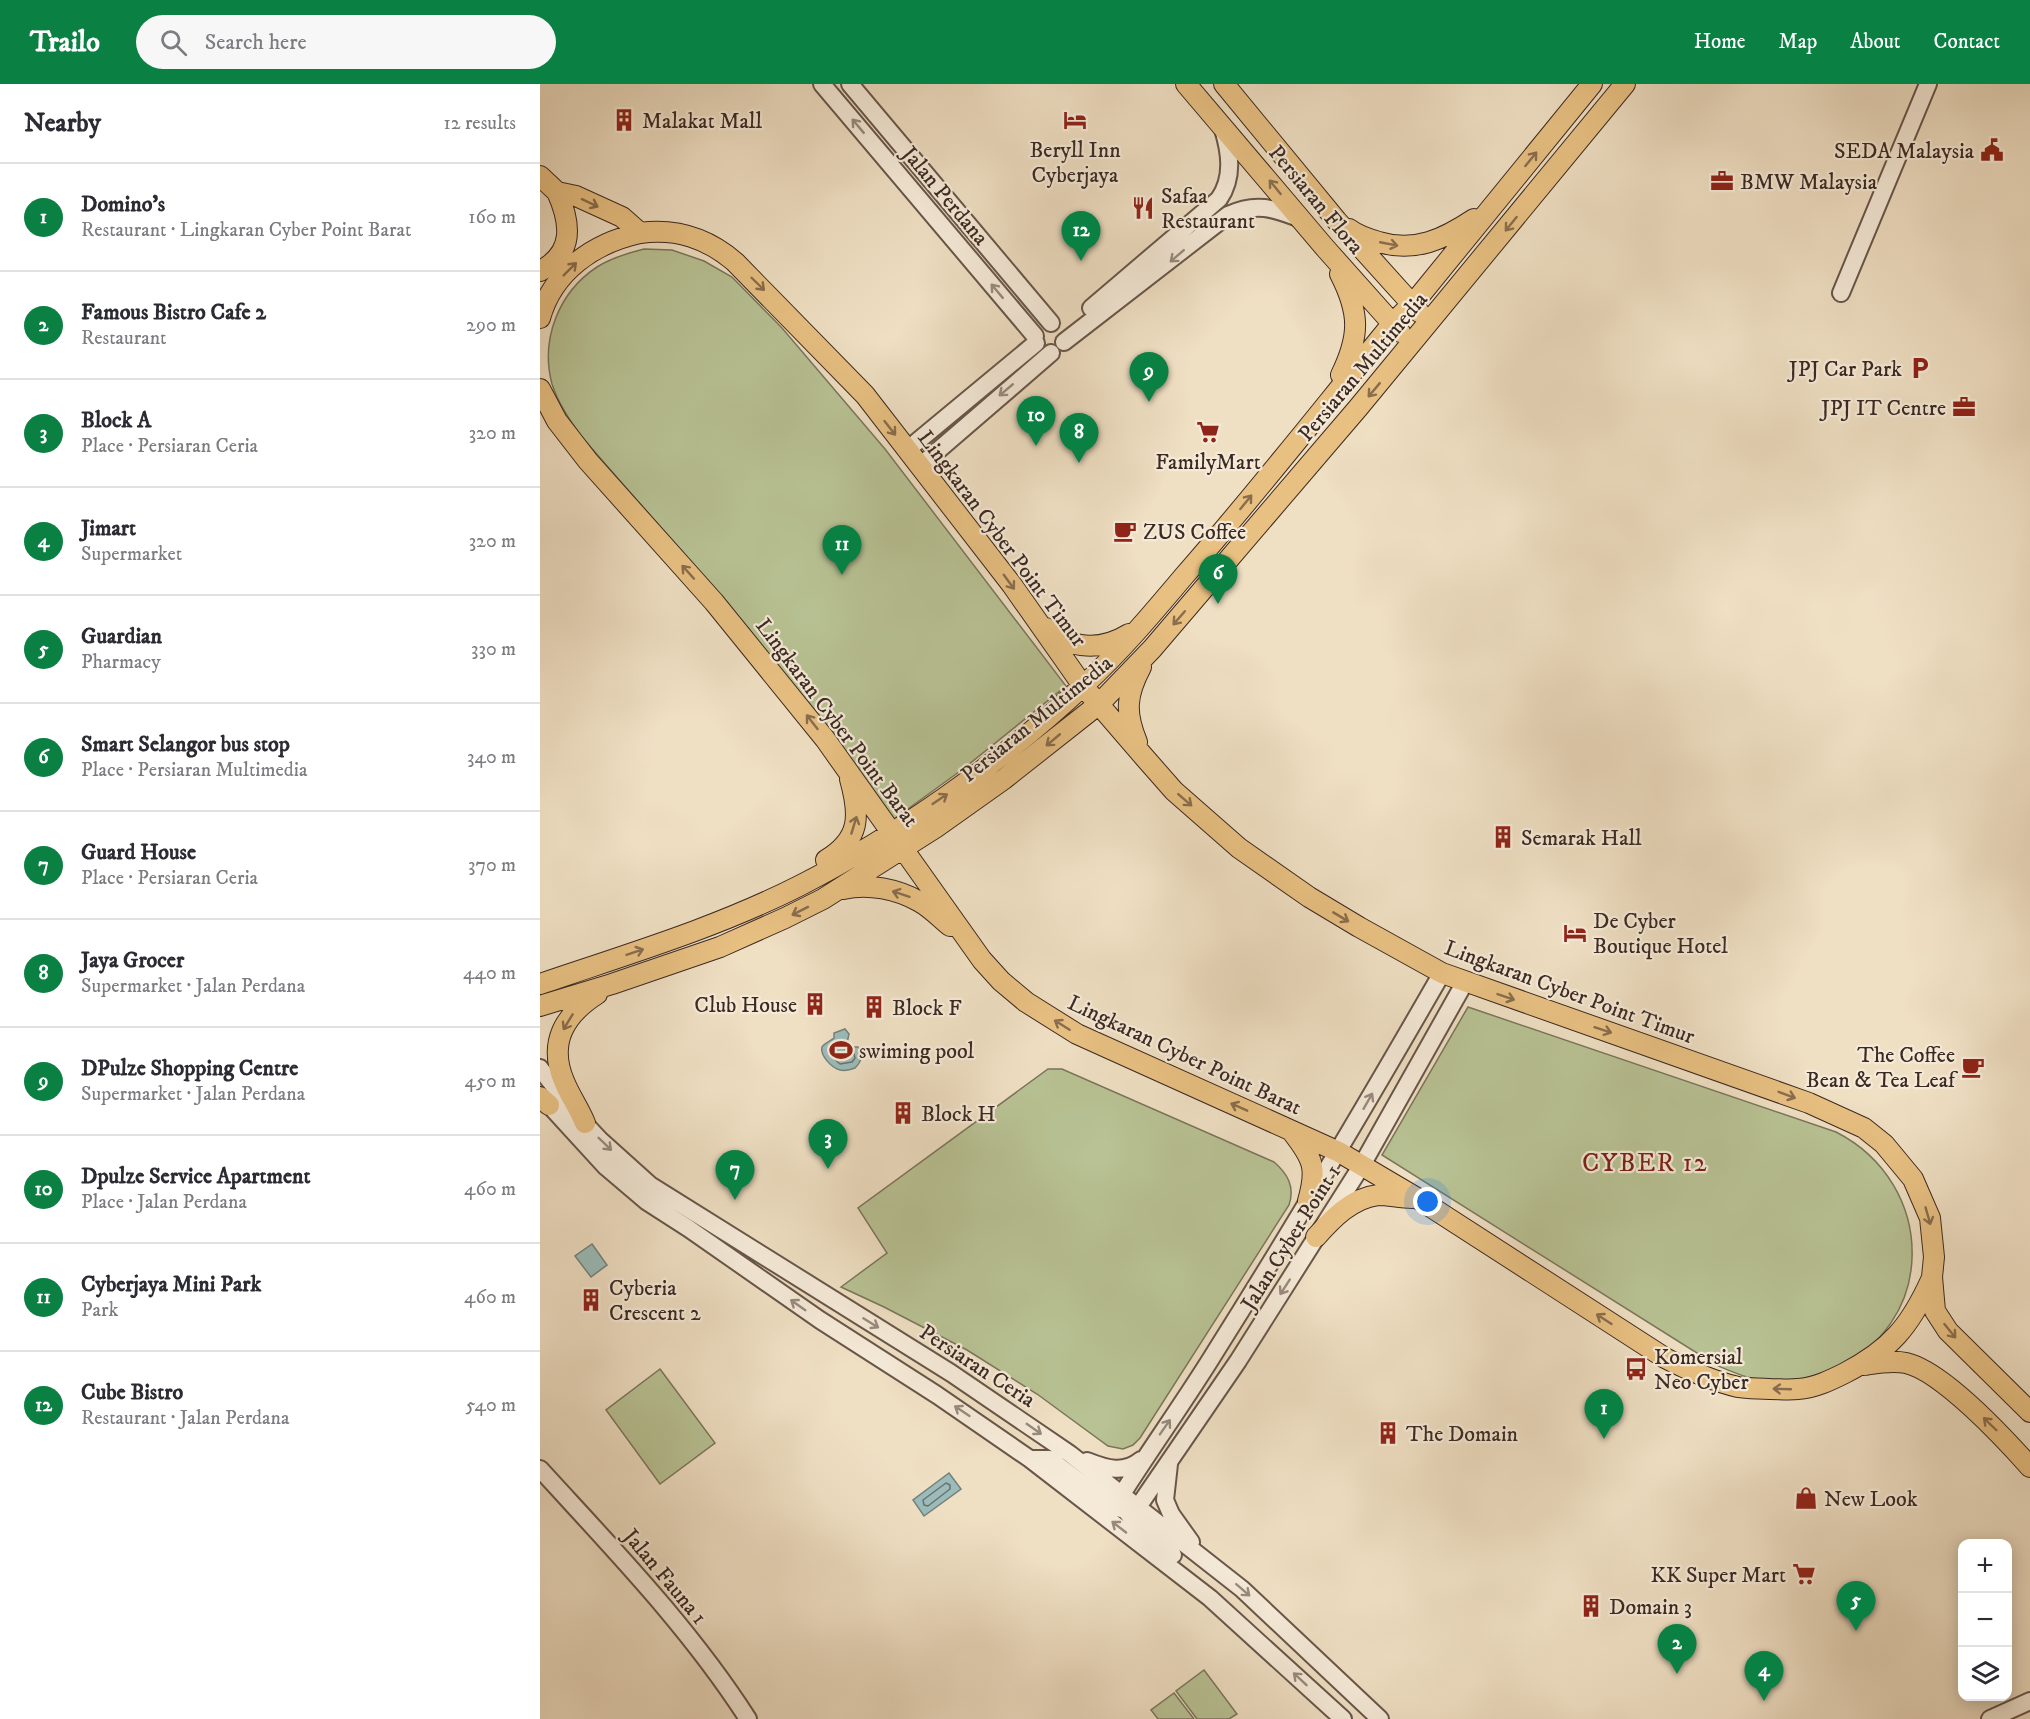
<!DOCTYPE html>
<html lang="en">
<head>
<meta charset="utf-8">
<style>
  body { margin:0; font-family:"IM FELL DW Pica",serif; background:#f7f7f7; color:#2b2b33 }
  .controls { position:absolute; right:18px; bottom:18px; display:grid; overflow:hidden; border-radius:12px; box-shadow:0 3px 15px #0003 }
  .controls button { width:54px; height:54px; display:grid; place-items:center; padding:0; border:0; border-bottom:2px solid #e1e1e2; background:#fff; color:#2b2b33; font:30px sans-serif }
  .you { position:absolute; left:888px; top:1118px; width:21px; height:21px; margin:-15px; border:4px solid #fff; border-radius:50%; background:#1a73e8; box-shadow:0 0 0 9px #1a73e833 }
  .badge { display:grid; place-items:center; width:39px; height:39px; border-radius:50%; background:#0b8043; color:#fff; font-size:20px; font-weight:700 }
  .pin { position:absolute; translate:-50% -50px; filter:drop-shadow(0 2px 3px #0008) }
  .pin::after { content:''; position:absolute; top:32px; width:21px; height:18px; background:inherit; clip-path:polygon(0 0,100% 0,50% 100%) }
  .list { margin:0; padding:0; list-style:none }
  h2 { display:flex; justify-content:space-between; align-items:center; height:78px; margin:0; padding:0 24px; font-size:26px }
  h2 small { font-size:20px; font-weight:400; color:#7c7c81 }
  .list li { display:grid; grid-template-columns:39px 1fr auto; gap:18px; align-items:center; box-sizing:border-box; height:108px; padding:0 24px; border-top:2px solid #e1e1e2 }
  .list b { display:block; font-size:22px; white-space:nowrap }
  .list p { margin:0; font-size:20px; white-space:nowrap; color:#7c7c81 }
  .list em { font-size:20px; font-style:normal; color:#7c7c81 }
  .icon { flex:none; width:33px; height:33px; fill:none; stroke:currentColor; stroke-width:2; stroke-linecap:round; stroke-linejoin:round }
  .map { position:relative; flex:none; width:1490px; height:1635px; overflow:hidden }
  header { display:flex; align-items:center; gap:36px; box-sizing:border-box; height:84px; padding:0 30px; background:#0b8043; color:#fff }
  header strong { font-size:28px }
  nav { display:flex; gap:33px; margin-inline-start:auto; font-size:21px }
  .search { width:420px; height:54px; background:#f7f7f7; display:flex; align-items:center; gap:15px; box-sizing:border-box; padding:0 21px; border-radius:33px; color:#7c7c81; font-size:22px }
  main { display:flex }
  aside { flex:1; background:#fff }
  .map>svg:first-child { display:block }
  .green { fill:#b8c294; stroke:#7a765b; stroke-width:1.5 }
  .water { fill:#9bbcba; stroke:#75817d; stroke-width:1.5 }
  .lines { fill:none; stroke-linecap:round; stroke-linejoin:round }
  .shore { stroke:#6b726e; stroke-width:1.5 }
  .minor-casing { stroke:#68564a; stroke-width:20 }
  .major-casing { stroke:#3b2922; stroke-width:22 }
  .minor { stroke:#f5ead8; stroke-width:16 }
  .major { stroke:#e8c082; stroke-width:20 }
  .oneway { stroke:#988a7d }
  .oneway2 { stroke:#896d4d }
  .labels { text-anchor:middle; stroke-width:4.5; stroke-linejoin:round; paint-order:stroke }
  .poi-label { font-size:22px; fill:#3b2922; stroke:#f5ead8; text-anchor:start }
  .street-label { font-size:22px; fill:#3b2922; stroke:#f5ead8 }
  .quarter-label { font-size:26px; letter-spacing:1.5px; fill:#7a1f14; stroke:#f5ead8 }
</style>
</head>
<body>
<header>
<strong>Trailo</strong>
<div class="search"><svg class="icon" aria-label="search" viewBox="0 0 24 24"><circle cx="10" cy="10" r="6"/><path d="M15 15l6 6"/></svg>Search here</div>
<nav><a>Home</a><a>Map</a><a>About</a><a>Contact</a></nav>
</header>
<main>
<aside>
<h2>Nearby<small>12 results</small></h2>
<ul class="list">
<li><span class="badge">1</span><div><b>Domino's</b><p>Restaurant · Lingkaran Cyber Point Barat</p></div><em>160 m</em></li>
<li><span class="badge">2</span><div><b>Famous Bistro Cafe 2</b><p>Restaurant</p></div><em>290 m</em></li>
<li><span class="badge">3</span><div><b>Block A</b><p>Place · Persiaran Ceria</p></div><em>320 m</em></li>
<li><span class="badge">4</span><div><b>Jimart</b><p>Supermarket</p></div><em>320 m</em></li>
<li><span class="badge">5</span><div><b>Guardian</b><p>Pharmacy</p></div><em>330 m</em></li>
<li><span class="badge">6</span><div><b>Smart Selangor bus stop</b><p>Place · Persiaran Multimedia</p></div><em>340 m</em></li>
<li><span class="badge">7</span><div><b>Guard House</b><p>Place · Persiaran Ceria</p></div><em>370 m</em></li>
<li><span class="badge">8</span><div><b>Jaya Grocer</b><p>Supermarket · Jalan Perdana</p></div><em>440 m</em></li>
<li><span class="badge">9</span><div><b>DPulze Shopping Centre</b><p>Supermarket · Jalan Perdana</p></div><em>450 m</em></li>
<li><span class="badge">10</span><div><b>Dpulze Service Apartment</b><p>Place · Jalan Perdana</p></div><em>460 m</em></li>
<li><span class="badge">11</span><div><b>Cyberjaya Mini Park</b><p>Park</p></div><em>460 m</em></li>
<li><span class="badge">12</span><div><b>Cube Bistro</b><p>Restaurant · Jalan Perdana</p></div><em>540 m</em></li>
</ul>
</aside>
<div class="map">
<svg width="1490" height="1635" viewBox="0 0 1490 1635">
  <rect width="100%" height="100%" fill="#efdfc3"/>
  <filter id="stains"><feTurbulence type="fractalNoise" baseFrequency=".00333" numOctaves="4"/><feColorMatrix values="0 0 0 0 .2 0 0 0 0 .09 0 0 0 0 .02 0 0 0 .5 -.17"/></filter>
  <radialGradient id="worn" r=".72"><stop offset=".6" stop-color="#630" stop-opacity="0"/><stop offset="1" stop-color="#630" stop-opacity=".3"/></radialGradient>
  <path class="green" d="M104,165L132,166L164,177L192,193L242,244L345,365L526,602L423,685L354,735L299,659L209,545L41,352C29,335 18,319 12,300C0,255 19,208 57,183C71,174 88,169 104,165Z
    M928,923L1296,1048C1398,1100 1399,1244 1290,1286C1272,1293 1256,1298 1237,1298C1215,1298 1195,1289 1176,1281L842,1071Z
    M508,985H522L734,1078C748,1090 755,1103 749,1121L600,1354L593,1361L583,1365L568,1362L497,1310L427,1266L344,1223L301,1203L347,1169L318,1124Z
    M120,1285L175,1359L120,1400L66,1326Z
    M664,1586L697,1630L689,1635H657L636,1607Z
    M634,1609L654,1635H618L611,1626Z"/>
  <path class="water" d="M305,945L309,950L307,959L311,963H318C323,972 322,977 315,984C310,986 305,987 300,986C292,984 280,972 282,963C284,959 291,957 294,954V949Z
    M52,1160L67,1181L51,1193L35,1172Z
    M409,1389L421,1405L384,1432L373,1416Z"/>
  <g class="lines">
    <path class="shore" d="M297,960H300L307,967L314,970L315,974L312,978L300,980L292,973L289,966Z
      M406,1399L410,1401V1405L388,1422L384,1421L383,1416Z"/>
    <g class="minor-casing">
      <path id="minor" d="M282,0L495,252
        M310,0L511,239
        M1301,209L1388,0
        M551,224L679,115C694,93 690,68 683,45
        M524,258L688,131C716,118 733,124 761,135
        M367,366L496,259
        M380,382L511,269
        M0,984L33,1027L60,1056L110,1101L411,1289L530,1370L702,1505L840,1635
        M1,1012L66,1083L106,1117L148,1144L280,1236L397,1311L490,1375L670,1514L803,1635
        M490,1375H510L562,1415L575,1423L590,1428L598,1423L698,1277L822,1081L925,898
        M547,1377C567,1385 584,1390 601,1376
        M629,1380L625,1416L631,1430L651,1458
        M0,1385C73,1465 149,1543 208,1635
        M633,1471C616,1457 580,1434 582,1410C613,1361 647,1314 677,1265C755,1141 829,1016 902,889
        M1450,1635L1490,1617"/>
    </g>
    <g class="major-casing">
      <path id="major" d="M646,0L786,165L860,248
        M684,0L797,137L879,228
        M0,92L17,108L36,112L82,133L100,149C137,144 167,154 195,178L325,311L472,501L543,602L605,674L634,707L699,764L769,813L819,843L902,889L1269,1019L1324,1044L1344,1060L1373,1095L1390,1134L1394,1173L1392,1193L1395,1227L1408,1247L1490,1328
        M809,145C818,152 828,155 839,158C875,169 904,155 934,135
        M0,187C35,169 31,139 17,108
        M800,190C820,229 820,252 801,291
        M0,234C13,187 54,159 100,149
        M0,305L17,337L48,377L174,518L285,655L442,876L461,897L486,918L537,950L799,1068L877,1114L1125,1274C1148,1286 1172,1297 1198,1303C1208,1305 1220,1304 1230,1305C1239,1305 1249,1306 1258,1305C1275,1304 1291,1296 1305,1289C1351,1265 1370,1242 1391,1196
        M506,544C532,566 561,567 589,550
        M597,658C585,629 586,611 601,583
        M286,776C321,755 320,731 310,695
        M303,805C328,799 358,805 380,818C391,824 400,834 410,842
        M0,900C88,870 176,844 259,802C357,752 463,677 543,602C580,568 612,530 644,492C716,410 783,324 852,240L877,215L1052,0
        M0,922L72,900L180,863L245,834L283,815L395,744L464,695L559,620L612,565L818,324L1085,0
        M0,1013L9,1021
        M45,1039C39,1024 30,1012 24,997C8,959 24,931 57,910
        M753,1049C774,1076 777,1085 768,1117
        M776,1153C792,1135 812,1114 838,1111C849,1111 860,1114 872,1114
        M1324,1281C1337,1279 1352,1276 1366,1279C1402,1287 1465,1355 1490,1383"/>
    </g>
    <use href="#minor" class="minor"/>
    <use href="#major" class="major"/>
  </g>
  <defs><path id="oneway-shaft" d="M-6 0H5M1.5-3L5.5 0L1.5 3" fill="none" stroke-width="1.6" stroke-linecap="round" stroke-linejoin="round" transform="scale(1.5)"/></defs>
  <g class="oneway">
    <use href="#oneway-shaft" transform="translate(318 42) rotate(-130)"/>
    <use href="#oneway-shaft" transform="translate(637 172) rotate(139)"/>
    <use href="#oneway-shaft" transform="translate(457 207) rotate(-130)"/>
    <use href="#oneway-shaft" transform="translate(466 306) rotate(140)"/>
    <use href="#oneway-shaft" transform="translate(828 1017) rotate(-60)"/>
    <use href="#oneway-shaft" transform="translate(65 1060) rotate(44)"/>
    <use href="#oneway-shaft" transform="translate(745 1203) rotate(123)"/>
    <use href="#oneway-shaft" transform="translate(258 1221) rotate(-145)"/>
    <use href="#oneway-shaft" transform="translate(331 1239) rotate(32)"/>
    <use href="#oneway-shaft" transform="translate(422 1327) rotate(-146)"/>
    <use href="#oneway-shaft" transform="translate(625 1343) rotate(-55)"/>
    <use href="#oneway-shaft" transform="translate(494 1345) rotate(35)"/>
    <use href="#oneway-shaft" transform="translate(579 1443) rotate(-142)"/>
    <use href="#oneway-shaft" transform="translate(703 1506) rotate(41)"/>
    <use href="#oneway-shaft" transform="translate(760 1595) rotate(-137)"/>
  </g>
  <g class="oneway2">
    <use href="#oneway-shaft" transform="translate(991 75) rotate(-51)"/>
    <use href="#oneway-shaft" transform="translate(735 103) rotate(-129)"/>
    <use href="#oneway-shaft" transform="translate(50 119) rotate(25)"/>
    <use href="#oneway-shaft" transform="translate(971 140) rotate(129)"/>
    <use href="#oneway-shaft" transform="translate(849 160) rotate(11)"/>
    <use href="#oneway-shaft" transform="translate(30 185) rotate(-45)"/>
    <use href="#oneway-shaft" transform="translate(218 200) rotate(44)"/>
    <use href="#oneway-shaft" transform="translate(834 306) rotate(130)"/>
    <use href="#oneway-shaft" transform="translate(350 344) rotate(52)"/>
    <use href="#oneway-shaft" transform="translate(706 418) rotate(-51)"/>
    <use href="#oneway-shaft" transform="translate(148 488) rotate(-132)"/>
    <use href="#oneway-shaft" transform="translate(469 498) rotate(54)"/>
    <use href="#oneway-shaft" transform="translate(639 534) rotate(131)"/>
    <use href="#oneway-shaft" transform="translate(272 638) rotate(-128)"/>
    <use href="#oneway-shaft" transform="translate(513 656) rotate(140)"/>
    <use href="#oneway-shaft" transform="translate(400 715) rotate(-34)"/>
    <use href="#oneway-shaft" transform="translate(645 716) rotate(41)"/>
    <use href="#oneway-shaft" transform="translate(314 741) rotate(-73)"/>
    <use href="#oneway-shaft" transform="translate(361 810) rotate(-162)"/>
    <use href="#oneway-shaft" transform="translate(260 827) rotate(153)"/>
    <use href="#oneway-shaft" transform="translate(801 833) rotate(31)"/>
    <use href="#oneway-shaft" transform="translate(95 868) rotate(-19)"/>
    <use href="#oneway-shaft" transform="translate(966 913) rotate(19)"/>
    <use href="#oneway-shaft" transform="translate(28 938) rotate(121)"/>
    <use href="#oneway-shaft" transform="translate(522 941) rotate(-148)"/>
    <use href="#oneway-shaft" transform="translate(1063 946) rotate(18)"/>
    <use href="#oneway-shaft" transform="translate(1247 1011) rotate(21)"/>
    <use href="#oneway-shaft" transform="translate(699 1023) rotate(-156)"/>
    <use href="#oneway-shaft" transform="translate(1388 1132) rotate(74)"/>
    <use href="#oneway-shaft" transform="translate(1064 1235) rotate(-147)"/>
    <use href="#oneway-shaft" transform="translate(1410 1247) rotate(51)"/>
    <use href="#oneway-shaft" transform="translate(1242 1305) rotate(-178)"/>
    <use href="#oneway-shaft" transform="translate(1450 1340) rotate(-136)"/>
  </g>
  <defs>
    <g id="building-bare" transform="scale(1.8)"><path d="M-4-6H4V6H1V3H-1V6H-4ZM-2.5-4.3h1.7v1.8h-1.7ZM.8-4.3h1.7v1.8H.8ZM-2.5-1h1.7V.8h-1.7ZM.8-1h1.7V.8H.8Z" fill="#8f2418" stroke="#f5ead8" stroke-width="2.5" paint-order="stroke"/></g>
    <g id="hotel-bare" transform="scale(1.8)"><path d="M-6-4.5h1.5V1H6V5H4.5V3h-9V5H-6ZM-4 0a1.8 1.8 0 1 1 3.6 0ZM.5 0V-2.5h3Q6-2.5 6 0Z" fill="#8f2418" stroke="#f5ead8" stroke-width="2.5" paint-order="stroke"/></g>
    <g id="civic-bare" transform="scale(1.8)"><path d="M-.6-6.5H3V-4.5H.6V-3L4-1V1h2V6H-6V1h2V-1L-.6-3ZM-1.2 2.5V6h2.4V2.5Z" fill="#8f2418" stroke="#f5ead8" stroke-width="2.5" paint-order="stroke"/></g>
    <g id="office-bare" transform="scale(1.8)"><path d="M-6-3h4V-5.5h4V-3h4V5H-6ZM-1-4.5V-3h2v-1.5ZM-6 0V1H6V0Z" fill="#8f2418" stroke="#f5ead8" stroke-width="2.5" paint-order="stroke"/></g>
    <g id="restaurant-bare" transform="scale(1.8)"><path d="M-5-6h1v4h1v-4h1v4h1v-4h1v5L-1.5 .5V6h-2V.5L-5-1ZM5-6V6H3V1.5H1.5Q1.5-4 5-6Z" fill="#8f2418" stroke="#f5ead8" stroke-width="2.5" paint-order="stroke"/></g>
    <g id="parking-bare" transform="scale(1.8)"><path d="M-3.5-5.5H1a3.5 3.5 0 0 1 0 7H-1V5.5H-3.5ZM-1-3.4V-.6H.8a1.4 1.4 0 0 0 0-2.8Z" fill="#8f2418" stroke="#f5ead8" stroke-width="2.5" paint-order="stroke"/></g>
    <g id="supermarket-bare" transform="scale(1.8)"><path d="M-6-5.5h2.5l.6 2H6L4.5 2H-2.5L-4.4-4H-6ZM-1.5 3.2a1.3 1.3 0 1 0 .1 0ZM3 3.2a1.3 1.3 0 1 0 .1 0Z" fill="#8f2418" stroke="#f5ead8" stroke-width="2.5" paint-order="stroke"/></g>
    <g id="cafe-bare" transform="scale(1.8)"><path d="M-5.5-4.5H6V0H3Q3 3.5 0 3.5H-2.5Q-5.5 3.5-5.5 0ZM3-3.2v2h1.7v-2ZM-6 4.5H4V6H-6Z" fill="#8f2418" stroke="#f5ead8" stroke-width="2.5" paint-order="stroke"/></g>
    <g id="stadium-bare" transform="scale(1.8)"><path d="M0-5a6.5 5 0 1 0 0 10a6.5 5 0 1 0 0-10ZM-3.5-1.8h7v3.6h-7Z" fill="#8f2418" stroke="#f5ead8" stroke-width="2.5" paint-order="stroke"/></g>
    <g id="bus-bare" transform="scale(1.8)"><path d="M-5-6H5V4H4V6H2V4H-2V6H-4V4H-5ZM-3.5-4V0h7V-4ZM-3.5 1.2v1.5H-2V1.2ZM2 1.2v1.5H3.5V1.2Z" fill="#8f2418" stroke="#f5ead8" stroke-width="2.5" paint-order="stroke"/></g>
    <g id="shop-bare" transform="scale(1.8)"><path d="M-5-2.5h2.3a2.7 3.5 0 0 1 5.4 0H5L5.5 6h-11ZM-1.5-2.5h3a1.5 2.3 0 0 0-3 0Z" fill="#8f2418" stroke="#f5ead8" stroke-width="2.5" paint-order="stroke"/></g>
  </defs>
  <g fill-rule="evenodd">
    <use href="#building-bare" x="84" y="36"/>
    <use href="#hotel-bare" x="535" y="36"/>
    <use href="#civic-bare" x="1452" y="66"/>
    <use href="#office-bare" x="1182" y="97"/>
    <use href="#restaurant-bare" x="603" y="124"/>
    <use href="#parking-bare" x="1380" y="284"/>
    <use href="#office-bare" x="1424" y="323"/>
    <use href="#supermarket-bare" x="668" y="348"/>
    <use href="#cafe-bare" x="585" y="447"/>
    <use href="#building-bare" x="963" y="753"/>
    <use href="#hotel-bare" x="1035" y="849"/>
    <use href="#building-bare" x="275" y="920"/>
    <use href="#building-bare" x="334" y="923"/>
    <use href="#stadium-bare" x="301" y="966"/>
    <use href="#cafe-bare" x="1433" y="983"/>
    <use href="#building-bare" x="363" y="1029"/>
    <use href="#building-bare" x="51" y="1216"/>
    <use href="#bus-bare" x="1096" y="1285"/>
    <use href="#building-bare" x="848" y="1349"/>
    <use href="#shop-bare" x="1266" y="1414"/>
    <use href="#supermarket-bare" x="1264" y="1490"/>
    <use href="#building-bare" x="1051" y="1522"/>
  </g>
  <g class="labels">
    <g class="poi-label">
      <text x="102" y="44">Malakat Mall</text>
      <text x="535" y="73" text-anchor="middle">Beryll Inn<tspan x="535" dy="25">Cyberjaya</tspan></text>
      <text x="1434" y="74" text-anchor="end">SEDA Malaysia</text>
      <text x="1200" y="105">BMW Malaysia</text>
      <text x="621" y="119">Safaa<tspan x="621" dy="25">Restaurant</tspan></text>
      <text x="1362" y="292" text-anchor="end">JPJ Car Park</text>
      <text x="1406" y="331" text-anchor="end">JPJ IT Centre</text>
      <text x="668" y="385" text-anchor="middle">FamilyMart</text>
      <text x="603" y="455">ZUS Coffee</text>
      <text x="981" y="761">Semarak Hall</text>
      <text x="1053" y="844">De Cyber<tspan x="1053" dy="25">Boutique Hotel</tspan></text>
      <text x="257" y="928" text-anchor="end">Club House</text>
      <text x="352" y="931">Block F</text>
      <text x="319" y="974">swiming pool</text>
      <text x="1415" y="978" text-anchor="end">The Coffee<tspan x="1415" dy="25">Bean &amp; Tea Leaf</tspan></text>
      <text x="381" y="1037">Block H</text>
      <text x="69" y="1211">Cyberia<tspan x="69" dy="25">Crescent 2</tspan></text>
      <text x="1114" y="1280">Komersial<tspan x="1114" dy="25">Neo Cyber</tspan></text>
      <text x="866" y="1357">The Domain</text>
      <text x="1284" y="1422">New Look</text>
      <text x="1246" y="1498" text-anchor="end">KK Super Mart</text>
      <text x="1069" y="1530">Domain 3</text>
    </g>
    <g class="street-label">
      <text transform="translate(406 111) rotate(50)" y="8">Jalan Perdana</text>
      <text transform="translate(777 115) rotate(50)" y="8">Persiaran Flora</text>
      <text transform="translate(822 282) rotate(-50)" y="8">Persiaran Multimedia</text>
      <text transform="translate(463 454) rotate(53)" y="8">Lingkaran Cyber Point Timur</text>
      <text transform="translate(496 634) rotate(-39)" y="8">Persiaran Multimedia</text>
      <text transform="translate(298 638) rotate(53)" y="8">Lingkaran Cyber Point Barat</text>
      <text transform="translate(1030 907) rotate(20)" y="8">Lingkaran Cyber Point Timur</text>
      <text transform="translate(645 970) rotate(25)" y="8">Lingkaran Cyber Point Barat</text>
      <text transform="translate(750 1153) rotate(-58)" y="8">Jalan Cyber Point 1</text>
      <text transform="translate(438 1281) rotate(33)" y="8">Persiaran Ceria</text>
      <text transform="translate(126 1492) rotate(50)" y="8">Jalan Fauna 1</text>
    </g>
    <g class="quarter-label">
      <text x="1105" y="1087">CYBER 12</text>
    </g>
  </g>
  <rect width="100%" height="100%" filter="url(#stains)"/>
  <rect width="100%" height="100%" fill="url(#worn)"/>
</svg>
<div class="controls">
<button>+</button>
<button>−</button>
<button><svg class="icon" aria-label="layers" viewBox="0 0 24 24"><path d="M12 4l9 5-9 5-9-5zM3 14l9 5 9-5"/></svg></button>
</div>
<div class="you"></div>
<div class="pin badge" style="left:1064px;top:1355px">1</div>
<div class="pin badge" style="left:1137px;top:1590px">2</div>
<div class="pin badge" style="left:288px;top:1085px">3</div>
<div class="pin badge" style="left:1224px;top:1617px">4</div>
<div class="pin badge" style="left:1316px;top:1547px">5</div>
<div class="pin badge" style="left:678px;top:520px">6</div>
<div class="pin badge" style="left:195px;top:1116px">7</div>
<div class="pin badge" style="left:539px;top:379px">8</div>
<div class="pin badge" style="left:609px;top:318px">9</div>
<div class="pin badge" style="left:496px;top:362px">10</div>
<div class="pin badge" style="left:302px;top:491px">11</div>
<div class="pin badge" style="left:541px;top:177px">12</div>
</div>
</main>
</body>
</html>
